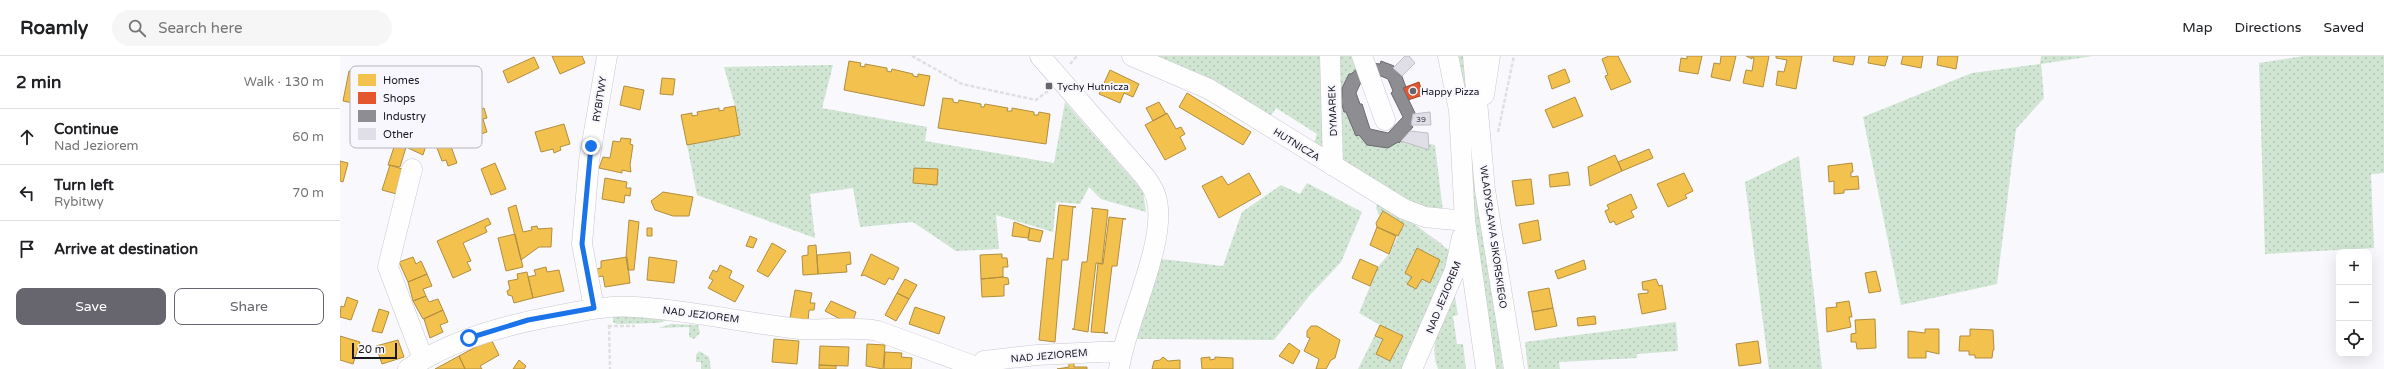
<!DOCTYPE html>
<html lang="en">
<head>
<meta charset="utf-8">
<style>
  body { margin:0; font-family:"Varela Round",sans-serif; background:#f6f6f6; color:#202124 }
  .controls { position:absolute; right:12px; bottom:12px; display:grid; overflow:hidden; border-radius:8px; box-shadow:0 4px 16px #0002 }
  .controls button { width:36px; height:36px; display:grid; place-items:center; padding:0; border:0; border-bottom:1px solid #e0e0e0; background:#fff; color:#202124; font:20px sans-serif }
  .scale { position:absolute; left:12px; bottom:10px; width:45px; box-sizing:border-box; padding-left:4px; border:2px solid #181621; border-top:0; font-size:11px; line-height:14px; white-space:nowrap; color:#181621; -webkit-text-stroke:3px #f8f7fe; paint-order:stroke }
  .stop { position:absolute; width:12px; height:12px; margin:-9px; border:3px solid #1a73e8; border-radius:50%; background:#fff }
  .stop.end { background:#1a73e8; border-color:#fff; box-shadow:0 1px 4px #0008 }
  .list { margin:0; padding:0; list-style:none }
  h2 { display:flex; justify-content:space-between; align-items:center; height:52px; margin:0; padding:0 16px; font-size:17px }
  h2 small { font-size:13px; font-weight:400; color:#757577 }
  .list li { display:grid; grid-template-columns:26px 1fr auto; gap:12px; align-items:center; box-sizing:border-box; height:56px; padding:0 16px; border-top:1px solid #e0e0e0 }
  .list b { display:block; font-size:15px; white-space:nowrap }
  .list p { margin:0; font-size:13px; white-space:nowrap; color:#757577 }
  .list em { font-size:13px; font-style:normal; color:#757577 }
  .actions { display:flex; gap:8px; padding:12px 16px }
  .actions a { flex:1; padding:9px 0; border:1px solid #67656e; border-radius:8px; text-align:center; font-size:14px; color:#67656e }
  .actions .main { background:#67656e; color:#fff }
  .icon { flex:none; width:22px; height:22px; fill:none; stroke:currentColor; stroke-width:2; stroke-linecap:round; stroke-linejoin:round }
  .map { position:relative; flex:none; width:2044px; height:313px; overflow:hidden }
  header { display:flex; align-items:center; gap:24px; box-sizing:border-box; height:56px; padding:0 20px; background:#fff; border-bottom:1px solid #e0e0e0 }
  header strong { font-size:19px }
  nav { display:flex; gap:22px; margin-inline-start:auto; font-size:14px }
  .search { width:280px; height:36px; background:#f6f6f6; display:flex; align-items:center; gap:10px; box-sizing:border-box; padding:0 14px; border-radius:22px; color:#757577; font-size:15px }
  main { display:flex }
  aside { flex:1; background:#fff }
  .map>svg:first-child { display:block }
  .grass { fill:url(#grass-dots) }
  .homes { fill:#f2c14e; stroke:#b18e40 }
  .shops { fill:#e4572e; stroke:#a7442a }
  .industry { fill:#8d8d92; stroke:#6a6970 }
  .building { fill:#e0dfe7; stroke:#c0bfc7 }
  .lines { fill:none; stroke-linecap:round; stroke-linejoin:round }
  .minor-casing { stroke:#c9c7cf; stroke-width:21 }
  .path { stroke:#e0e0e2; stroke-width:2.5; stroke-dasharray:4 2; stroke-linecap:butt }
  .minor { stroke:#fefeff; stroke-width:20 }
  .route { stroke:#1a73e8; stroke-width:5 }
  .poi-dot { fill:#67656e; stroke:#f8f7fe; stroke-width:1.5 }
  .labels { text-anchor:middle; stroke-width:4; stroke-linejoin:round; paint-order:stroke }
  .number-label { font-size:8px; fill:#4a4852 }
  .poi-label { font-size:10px; fill:#181621; stroke:#f8f7fe; text-anchor:start }
  .street-label { font-size:10px; fill:#181621; stroke:#f8f7fe }
  .key { fill:#f8f7fe; stroke:#b5b4bc; stroke-width:1 }
  .key-label { font-size:11px; fill:#181621 }
</style>
</head>
<body>
<header>
<strong>Roamly</strong>
<div class="search"><svg class="icon" aria-label="search" viewBox="0 0 24 24"><circle cx="10" cy="10" r="6"/><path d="M15 15l6 6"/></svg>Search here</div>
<nav><a>Map</a><a>Directions</a><a>Saved</a></nav>
</header>
<main>
<aside>
<h2>2 min<small>Walk · 130 m</small></h2>
<ul class="list">
<li><svg class="icon" aria-label="ahead" viewBox="0 0 24 24"><path d="M12 20V5M6 11l6-6 6 6"/></svg><div><b>Continue</b><p>Nad Jeziorem</p></div><em>60 m</em></li>
<li><svg class="icon" aria-label="left" viewBox="0 0 24 24"><path d="M17 20v-9H6M10 6l-5 5 5 5"/></svg><div><b>Turn left</b><p>Rybitwy</p></div><em>70 m</em></li>
<li><svg class="icon" aria-label="arrive" viewBox="0 0 24 24"><path d="M6 21V4h12l-3 4 3 4H6"/></svg><div><b>Arrive at destination</b></div></li>
</ul>
<div class="actions"><a class="main">Save</a><a>Share</a></div>
</aside>
<div class="map">
<svg width="2044" height="313" viewBox="0 0 2044 313">
  <defs>
    <pattern id="grass-dots" width="8" height="8" patternUnits="userSpaceOnUse"><rect width="8" height="8" fill="#d0e5d2"/><path d="M2 2h.1M6 6h.1" fill="none" stroke="#b2c4b4" stroke-width="1.8" stroke-linecap="round"/></pattern>
  </defs>
  <rect width="100%" height="100%" fill="#f9f8fd"/>
  <path class="grass" d="M810,0H985L987,93L973,89L977,78L936,52L930,61Z
    M999,0H1011L1017,13L1012,31L1025,77L1095,89L1103,156L1074,150L1003,110Z
    M1118,0H1126L1163,313H1155L1135,171L1124,31Z
    M1701,0H1753L1701,8L1704,42L1676,73L1657,228L1561,249L1523,61L1632,17L1700,8Z
    M1964,0H2044V117L2031,118L2034,192L1925,198L1919,7Z
    M493,9L482,52L587,71L585,85L714,107L725,46L803,135L806,156L761,143L749,131L740,148L716,146L713,176L656,159L659,193L616,195L573,166L520,171L513,132L470,138L475,182L357,139L347,89L400,79L395,50L384,11Z
    M1459,100L1482,313H1429L1405,126Z
    M967,127L1022,156L1001,206L970,239L934,284L795,283L821,203L883,210L902,156L941,129L960,138Z
    M1038,145L1069,164L1110,195V207L1062,313H1018L1040,269L1019,257L1038,211L1049,198L1064,168L1044,155L1040,161L1036,152Z
    M1113,230L1118,259L1113,260L1117,288H1123L1126,313H1098C1087,285 1104,257 1113,230Z
    M273,257L331,263L318,267L277,268L273,266Z
    M1336,266L1338,295L1297,298V302L1219,306L1220,313H1188L1185,286Z
    M331,268L358,269L360,277L354,283L349,281V271L319,272Z
    M359,295L369,301L371,313H361V306H356V299Z"/>
  <path class="homes" d="M212,0H242L245,7L220,18Z
    M1269,0H1278L1291,26L1271,34L1265,20L1268,19L1262,3Z
    M1347,0H1362L1358,18L1339,15L1341,2L1347,3Z
    M1381,0H1396L1390,25L1371,21L1374,7L1380,8Z
    M1406,0H1429L1423,31L1403,27L1406,14L1412,15L1414,2L1412,1V3Z
    M1436,0H1462L1456,33L1436,29L1438,15L1444,16L1447,4L1436,2Z
    M1494,0H1515L1513,9L1493,5Z
    M1529,0H1548L1545,10L1528,7Z
    M1563,0H1583L1581,12L1561,8Z
    M1598,0H1618L1616,13L1597,9Z
    M194,1L199,12L168,27L163,15Z
    M509,5L521,7L520,10L525,11V8L547,12V15L551,16L552,13L573,18V20L578,21V18L590,20L584,50L504,34Z
    M1225,13L1230,26L1212,33L1208,20Z
    M770,14L799,28L793,41L784,37L780,47L759,38Z
    M9,15L26,21V19L51,26L52,24L73,28V31L78,32V30L89,32L83,61L3,45Z
    M322,22L335,23L333,39L320,38Z
    M284,30L304,34L300,54L280,49Z
    M847,37L911,76L903,89L839,51Z
    M1235,41L1243,60L1213,72L1205,54Z
    M603,42L613,43V46L618,47L619,44L641,48V51H644L645,48L668,52L667,55H672V52L694,56V59H698L699,56L710,58L706,88L598,72Z
    M819,46L826,58L813,65L806,52Z
    M395,50L400,79L347,89L341,59L352,57V60L358,59L357,56L379,52V55L384,54V52Z
    M144,52L147,62L143,63L147,76L129,82L121,61Z
    M827,57L836,73L841,71L845,78L840,81L846,93L825,104L805,69Z
    M224,68L230,88L220,91L221,94L214,97L213,93L201,96L195,76Z
    M71,82L87,86L83,99L68,92Z
    M108,82L117,107L108,110L106,104L102,105L95,87Z
    M281,82L291,83L290,88L293,89L290,109L291,116L282,114V117L259,112L263,101L270,102L273,85L280,86Z
    M56,85L67,88L60,111L48,109Z
    M1309,93L1313,102L1282,115L1278,106Z
    M1275,99L1282,115L1250,130L1248,111Z
    M0,105L8,107L3,126L0,125Z
    M155,107L166,133L151,139L141,113Z
    M1512,107L1513,116H1511V121L1518,120L1519,133L1504,134V137L1494,138V125L1489,126L1488,110Z
    M50,109L62,113L61,117L66,119L60,139L42,134Z
    M574,112L598,113L597,129L573,127Z
    M1228,116L1230,129L1210,131L1209,119Z
    M909,117L921,138L879,162L862,130L882,120L888,129Z
    M1344,117L1353,135L1345,139L1347,142L1328,151L1317,128Z
    M265,122L287,126L286,132H291L290,140L285,139L284,147L262,143Z
    M1191,123L1194,148L1176,150L1172,125Z
    M323,136L353,141L349,160H333L315,154L311,145Z
    M1291,138L1297,152L1291,155L1294,161L1276,169L1274,165L1270,167L1265,155L1269,153L1267,149Z
    M176,149L183,176L192,174L191,171L197,170L198,173L212,172L211,191H199L181,204L168,152Z
    M719,149L736,151H733L728,204H722L715,286L699,284L707,202L713,203Z
    M751,152L768,154L762,208L756,207L748,276L732,273H734L742,206H747L753,153Z
    M1043,155L1064,168L1058,180L1037,171L1036,167Z
    M769,161L786,163H783L777,210H772L764,277H768L751,276L758,207L763,208Z
    M148,162L151,168L145,171L147,176L123,187L131,205L127,206L131,214L113,222L97,185Z
    M289,164L299,166L294,214H288L286,201Z
    M1198,164L1201,184L1183,188L1179,168Z
    M674,166L690,172L688,182L672,180Z
    M1037,171L1056,180L1049,198L1030,189Z
    M307,172H312V180H307Z
    M690,172L703,175L700,186L688,184Z
    M175,178L183,211L166,215L158,182Z
    M410,180L417,183L413,192L406,190Z
    M432,187L446,195L428,221L417,215Z
    M476,189L478,218L463,219L462,200L468,199V190Z
    M1077,192L1100,204L1090,227L1082,223L1076,233L1067,228L1072,221L1065,217Z
    M510,196L511,208L506,209L507,216L478,218L477,199Z
    M531,198L559,212L553,224L549,222L545,229L524,219L521,220Z
    M662,198V202H667L668,211H663V221L641,223L640,199Z
    M73,201L76,208L81,205L87,218L68,226L59,206Z
    M287,201L290,227L265,231L263,220L257,221L256,213L261,212V205Z
    M309,201L337,205L334,227L307,224Z
    M1020,203L1038,211L1030,230L1012,222Z
    M1244,204L1246,213L1218,223L1215,215Z
    M380,209L392,215L389,222L404,230L395,246L368,232L373,224L369,222L373,214L377,216Z
    M206,211L207,216L219,214L224,235L193,242L188,221L196,219L194,214Z
    M1536,215L1541,235L1529,237L1525,217Z
    M187,216L193,242L174,247L172,240L168,239L167,235L170,233L168,225L178,223L177,218Z
    M87,218L92,230L83,233L86,240L73,245L68,226Z
    M663,221L668,222L669,228L664,229V240L642,241L641,223Z
    M565,223L577,229L569,243L557,237Z
    M1316,223L1319,230L1322,229L1326,253L1302,258L1298,238L1308,237V234H1303L1302,226Z
    M1209,232L1213,252L1192,256L1188,236Z
    M455,234L472,237L470,247H475L474,254H469L468,265L450,262Z
    M557,237L569,243L556,265L545,259Z
    M86,240L89,246L98,243L103,254L83,263L73,245Z
    M7,241L18,245L11,264L0,261L1,250L4,251Z
    M491,245L516,256L513,265L500,263L485,255Z
    M1509,245L1512,261H1509L1511,271L1487,276L1486,252L1497,251L1496,247Z
    M575,251L605,261L599,278L569,268Z
    M1213,252L1217,270L1195,274L1192,256Z
    M39,253L49,256L42,277L32,275Z
    M103,254L108,266L100,269L103,276L90,282L84,263Z
    M1255,260L1256,268L1238,270L1237,262Z
    M1535,263L1536,292L1517,293L1516,286H1511V278L1516,277L1515,264Z
    M1040,269L1063,280L1050,305L1036,298L1043,283L1035,280Z
    M971,270H977L1000,284L995,302L991,304L986,313H976L979,303L964,295L970,282L967,281V275Z
    M1585,273H1599V298L1586,295V302H1568V275L1585,277Z
    M1630,273L1653,274L1654,294H1653L1652,302H1635V299H1629V295H1619L1620,280H1630Z
    M0,280L20,286L13,308L0,304Z
    M434,283L459,285L457,308L432,306Z
    M58,284L64,301L42,308L36,290Z
    M152,285L159,299L140,310L142,313H125L119,300L143,287Z
    M1418,285L1421,307L1399,310L1396,288Z
    M949,287L960,295L953,308L939,300Z
    M527,288L545,289L543,313L526,310Z
    M480,290L509,291L508,310L479,309Z
    M545,296L562,297L561,301L572,302L571,313H544Z
    M119,300L125,313H95Z
    M823,301L828,305L840,304V313H812L814,305L820,304Z
    M870,301V304L875,303V301L893,302V313H862L861,302Z
    M179,304L186,310L184,313H173Z
    M729,307H734V311H747V313H717L729,311Z
    M479,309L496,310V313H479Z"/>
  <path class="shops" d="M1079,26L1083,39L1068,44L1063,32Z"/>
  <path class="industry" d="M1041,5L1054,10L1059,19L1061,18L1066,31L1063,32L1075,57L1071,69L1073,71L1059,87L1058,86L1048,92L1027,89L1019,79L1016,80L1006,56H1004L1000,42H1002V32L1009,18H1011L1017,13L1022,24L1016,37L1020,48H1022L1030,73L1048,77L1063,61L1051,37L1053,35L1048,23L1036,18L1031,7L1040,8Z"/>
  <path class="building" d="M1065,0H1069L1075,7L1062,20L1053,12Z
    M1090,56L1091,69H1071L1073,58Z
    M1070,75L1088,77L1089,94L1061,85Z"/>
  <g class="lines">
    <g class="minor-casing">
      <path id="minor" d="M700,0L806,122C809,127 813,132 815,138C831,180 785,266 779,313
        M792,0L869,33L1064,153L1085,161L1125,165
        M990,0L993,110
        M1022,0L1045,64
        M1108,0L1119,54L1125,165L1146,313
        M1133,0L1145,134L1174,313
        M1144,39L1150,0
        M72,113L48,211L83,303
        M254,252L242,188L249,105L267,0
        M640,312L644,305L697,299L781,295
        M68,313C111,284 164,269 215,260C242,255 267,249 295,251C351,254 405,267 460,273C486,275 512,270 538,275L642,313
        M1072,313L1115,214L1122,181"/>
    </g>
    <path class="path" d="M572,0L622,28L696,44L708,35
      M730,8L737,0
      M1158,76L1174,0
      M1089,180L1102,189
      M269,269L270,313
      M268,270H295"/>
    <use href="#minor" class="minor"/>
  </g>
  <g class="lines">
    <path class="route" d="M129,282L188,264L254,252L242,188L251,90"/>
  </g>
  <g class="poi-dot">
    <rect x="705" y="26" width="8" height="8" rx="2"/>
    <circle cx="1073" cy="35" r="4"/>
  </g>
  <g class="labels">
    <g class="number-label">
      <text x="1081" y="66">39</text>
    </g>
    <g class="poi-label">
      <text x="717" y="34">Tychy Hutnicza</text>
      <text x="1081" y="39">Happy Pizza</text>
    </g>
    <g class="street-label">
      <text transform="translate(259 43) rotate(-81)" y="4">RYBITWY</text>
      <text transform="translate(992 55) rotate(-92)" y="4">DYMAREK</text>
      <text transform="translate(957 88) rotate(32)" y="4">HUTNICZA</text>
      <text transform="translate(1154 181) rotate(82)" y="4">WŁADYSŁAWA SIKORSKIEGO</text>
      <text transform="translate(1103 241) rotate(-68)" y="4">NAD JEZIOREM</text>
      <text transform="translate(361 258) rotate(7)" y="4">NAD JEZIOREM</text>
      <text transform="translate(709 299) rotate(-5)" y="4">NAD JEZIOREM</text>
    </g>
  </g>
  <rect x="10" y="10" width="132" height="82" rx="6" class="key"/>
  <rect x="18" y="18" width="18" height="12" fill="#f2c14e"/>
  <rect x="18" y="36" width="18" height="12" fill="#e4572e"/>
  <rect x="18" y="54" width="18" height="12" fill="#8d8d92"/>
  <rect x="18" y="72" width="18" height="12" fill="#e0dfe7"/>
  <g class="key-label">
    <text x="43" y="28">Homes</text>
    <text x="43" y="46">Shops</text>
    <text x="43" y="64">Industry</text>
    <text x="43" y="82">Other</text>
  </g>
</svg>
<div class="controls">
<button>+</button>
<button>−</button>
<button><svg class="icon" aria-label="locate" viewBox="0 0 24 24"><circle cx="12" cy="12" r="6"/><path d="M12 2v4M12 18v4M2 12h4M18 12h4"/></svg></button>
</div>
<div class="scale">20 m</div>
<div class="stop" style="left:129px;top:282px"></div>
<div class="stop end" style="left:251px;top:90px"></div>
</div>
</main>
</body>
</html>
